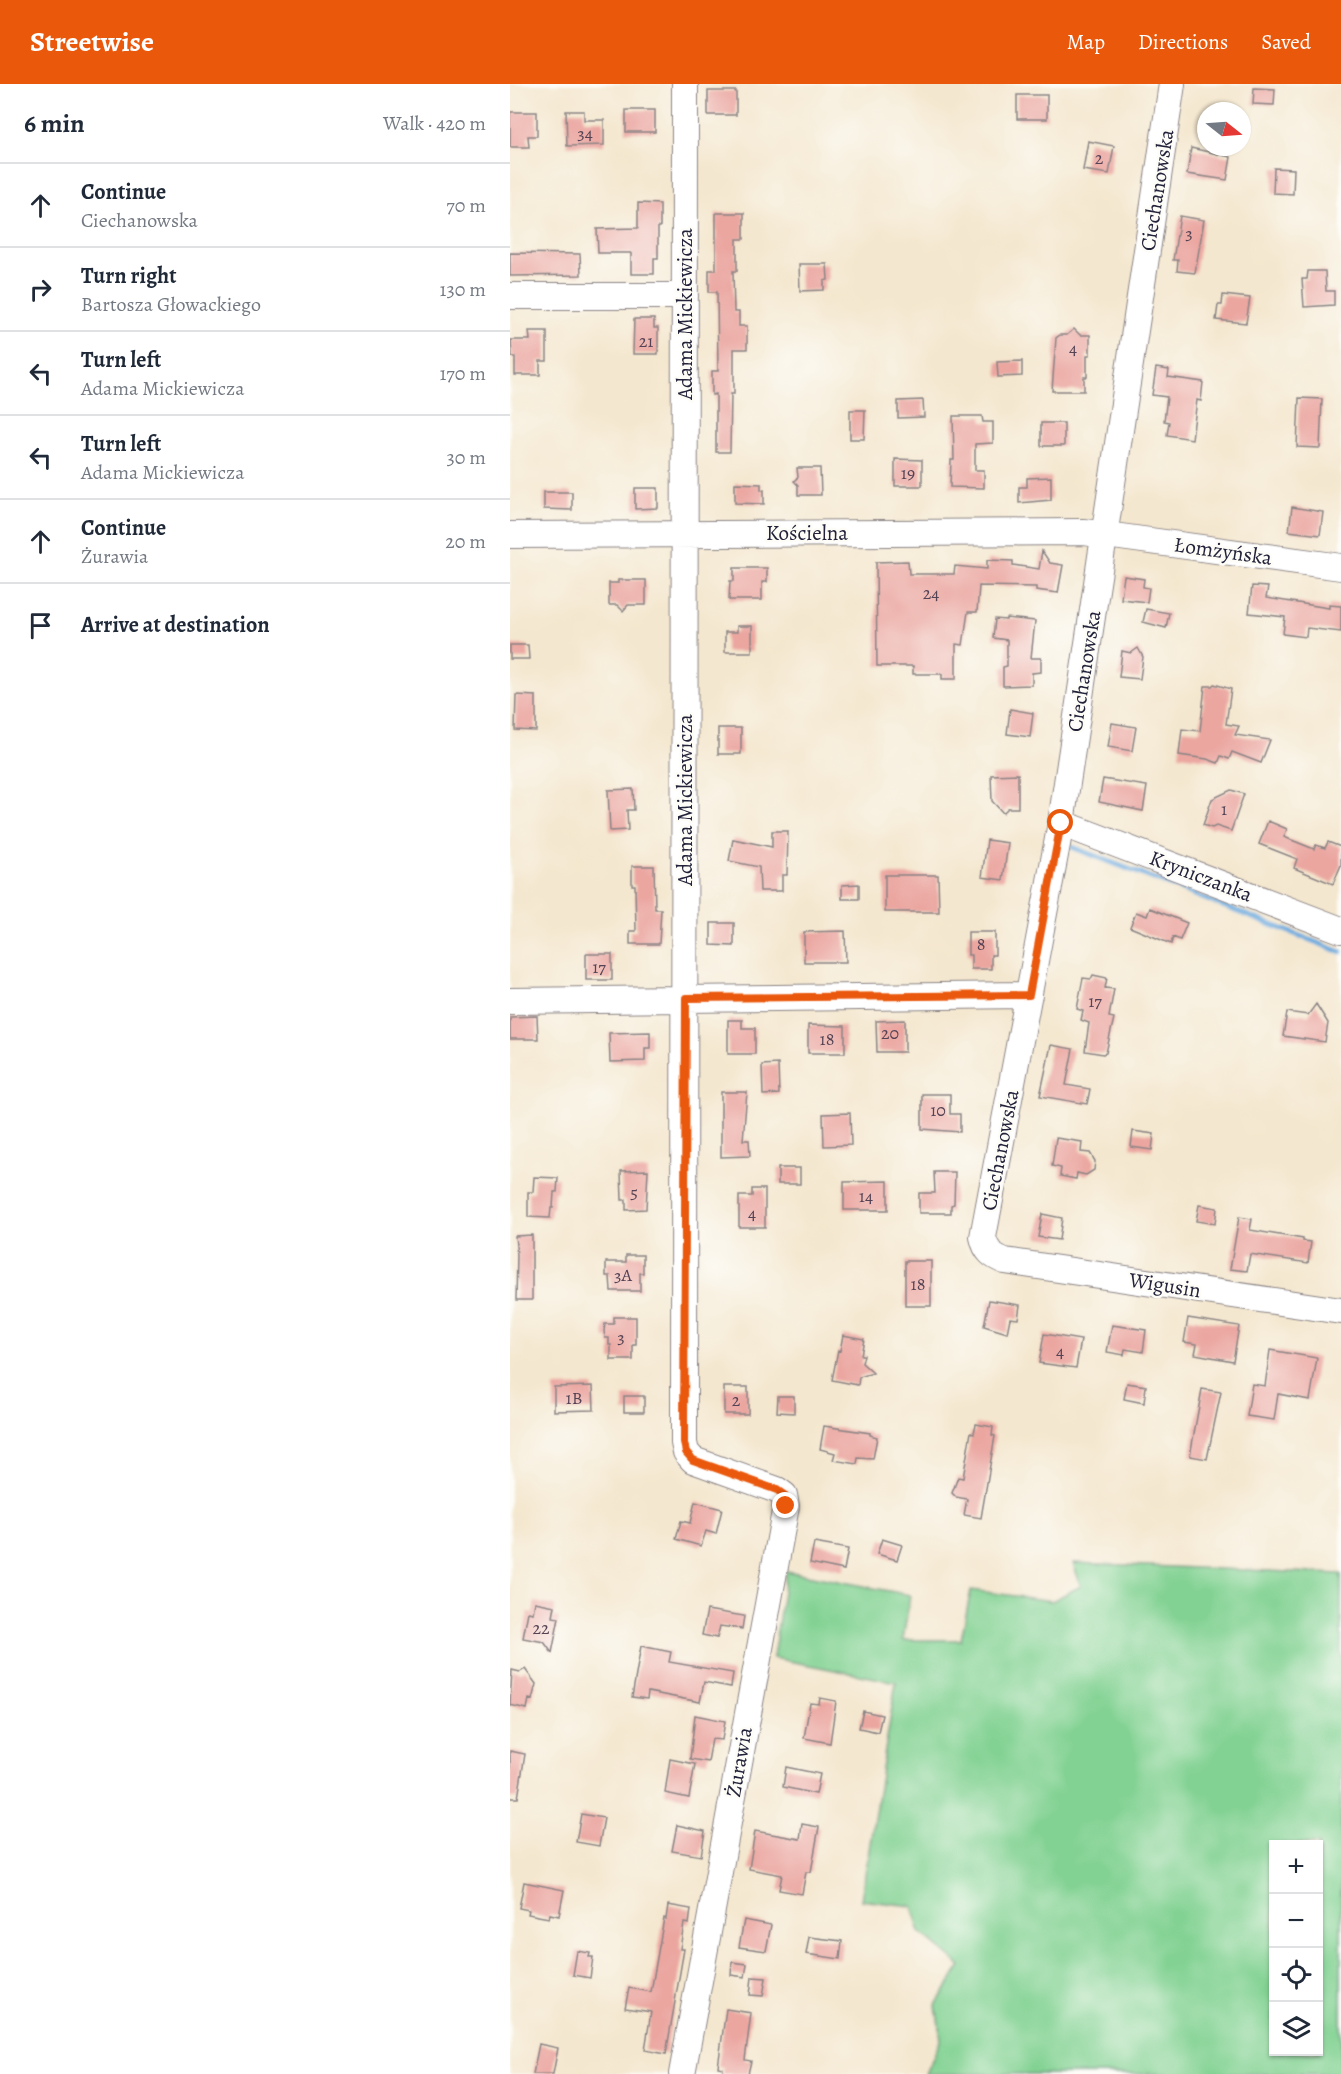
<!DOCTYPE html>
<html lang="en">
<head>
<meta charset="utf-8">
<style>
  body { margin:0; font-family:Alegreya,serif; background:#f6f6f7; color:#1f2937 }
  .controls { position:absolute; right:18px; bottom:18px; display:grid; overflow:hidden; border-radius:0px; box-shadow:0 2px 4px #0004 }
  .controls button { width:54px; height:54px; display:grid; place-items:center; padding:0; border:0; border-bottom:2px solid #e0e1e3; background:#fff; color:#1f2937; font:30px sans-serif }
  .compass { position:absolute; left:687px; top:18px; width:54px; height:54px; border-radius:50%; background:#fff; box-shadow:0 2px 4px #0004; rotate:107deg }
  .stop { position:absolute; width:18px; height:18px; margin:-14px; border:4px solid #ea580c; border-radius:50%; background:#fff }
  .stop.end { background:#ea580c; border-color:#fff; box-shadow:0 2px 6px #0008 }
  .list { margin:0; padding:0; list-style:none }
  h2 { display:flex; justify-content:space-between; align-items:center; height:78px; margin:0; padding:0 24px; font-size:26px }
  h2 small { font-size:20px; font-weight:400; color:#747a83 }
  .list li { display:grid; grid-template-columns:39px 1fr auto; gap:18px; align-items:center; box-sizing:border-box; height:84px; padding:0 24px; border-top:2px solid #e0e1e3 }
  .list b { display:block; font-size:22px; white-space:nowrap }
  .list p { margin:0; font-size:20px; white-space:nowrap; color:#747a83 }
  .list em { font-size:20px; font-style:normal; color:#747a83 }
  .icon { flex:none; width:33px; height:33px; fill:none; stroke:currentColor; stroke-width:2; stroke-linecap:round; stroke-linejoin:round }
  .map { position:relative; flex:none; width:831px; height:1990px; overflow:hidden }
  header { display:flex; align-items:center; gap:36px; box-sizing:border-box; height:84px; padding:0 30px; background:#ea580c; color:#fff }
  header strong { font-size:28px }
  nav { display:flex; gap:33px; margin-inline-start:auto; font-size:21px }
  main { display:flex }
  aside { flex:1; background:#fff }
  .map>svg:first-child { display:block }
  .green { fill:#82d293; stroke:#527a67; stroke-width:1.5; fill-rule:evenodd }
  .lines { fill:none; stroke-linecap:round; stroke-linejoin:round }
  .stream { stroke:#6dace0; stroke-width:5 }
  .building { fill:#eba6a0 }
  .minor-casing { stroke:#8b8485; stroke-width:28 }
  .minor { stroke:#fff; stroke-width:26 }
  .route { stroke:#ea580c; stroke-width:8 }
  .labels { text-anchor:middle; stroke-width:5; stroke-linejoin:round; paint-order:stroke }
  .number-label { font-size:18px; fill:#544354 }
  .street-label { font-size:21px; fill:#22223b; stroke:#fdfcf7 }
</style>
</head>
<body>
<header>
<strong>Streetwise</strong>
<nav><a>Map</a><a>Directions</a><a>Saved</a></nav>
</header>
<main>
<aside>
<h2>6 min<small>Walk · 420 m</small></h2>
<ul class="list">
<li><svg class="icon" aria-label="ahead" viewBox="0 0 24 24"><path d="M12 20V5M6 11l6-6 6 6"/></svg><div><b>Continue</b><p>Ciechanowska</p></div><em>70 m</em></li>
<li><svg class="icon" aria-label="right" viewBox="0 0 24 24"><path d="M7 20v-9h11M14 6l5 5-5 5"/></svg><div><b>Turn right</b><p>Bartosza Głowackiego</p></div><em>130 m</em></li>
<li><svg class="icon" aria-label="left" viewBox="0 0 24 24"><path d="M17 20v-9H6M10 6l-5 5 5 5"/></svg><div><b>Turn left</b><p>Adama Mickiewicza</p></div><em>170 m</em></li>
<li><svg class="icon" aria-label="left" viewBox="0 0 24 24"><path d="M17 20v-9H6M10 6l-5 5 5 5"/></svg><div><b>Turn left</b><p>Adama Mickiewicza</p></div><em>30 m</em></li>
<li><svg class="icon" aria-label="ahead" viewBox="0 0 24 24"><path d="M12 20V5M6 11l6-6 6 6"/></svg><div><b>Continue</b><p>Żurawia</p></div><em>20 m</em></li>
<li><svg class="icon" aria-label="arrive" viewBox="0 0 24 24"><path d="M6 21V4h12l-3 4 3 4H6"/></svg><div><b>Arrive at destination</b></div></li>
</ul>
</aside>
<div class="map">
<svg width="831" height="1990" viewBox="0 0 831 1990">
  <rect width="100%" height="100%" fill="#fdfcf7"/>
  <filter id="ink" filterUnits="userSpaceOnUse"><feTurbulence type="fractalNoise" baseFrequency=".0167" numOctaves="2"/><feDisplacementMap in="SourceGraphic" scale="12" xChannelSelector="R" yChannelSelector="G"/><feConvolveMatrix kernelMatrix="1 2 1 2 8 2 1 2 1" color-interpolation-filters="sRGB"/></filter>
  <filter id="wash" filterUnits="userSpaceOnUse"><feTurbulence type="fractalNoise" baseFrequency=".008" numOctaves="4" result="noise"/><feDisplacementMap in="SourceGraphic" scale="24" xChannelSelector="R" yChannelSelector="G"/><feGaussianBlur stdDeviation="1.35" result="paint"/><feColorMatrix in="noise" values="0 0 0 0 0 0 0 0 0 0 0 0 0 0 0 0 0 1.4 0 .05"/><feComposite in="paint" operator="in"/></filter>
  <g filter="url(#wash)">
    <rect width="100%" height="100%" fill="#f4e7cf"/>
    <path class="green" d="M563,1479L831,1490V1990H416L431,1955L426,1921L451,1882L410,1848L402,1822L351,1816L386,1598L263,1574L276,1487L400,1511L393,1556H451L461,1506L542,1517L571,1502ZM764,1760H808V1968H764Z"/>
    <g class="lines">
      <path class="stream" d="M562,763L831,868"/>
    </g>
    <g id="blocks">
      <path class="building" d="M744,4L765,5L764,21L743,20Z
        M198,7H226V31H198Z
        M507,11H537V35H507Z
        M116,26H145V48H116Z
        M56,27H74V36H94V61L57,62Z
        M0,28H27V52H18L19,63H0Z
        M578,57L604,62L599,90L573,86Z
        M681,64L721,73L717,96L677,90Z
        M764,84L784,85L783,110L763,109Z
        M128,119L150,120V143H148V174H144V190H121V169H88L87,145L128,144Z
        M206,129H234V155H227V187H223L224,228H229V242H237V265H224V310H221L220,368H206V310L202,311V287H208L207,208H199V186H206Z
        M670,132L694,136L685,189L667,187L668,176H663Z
        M0,169L70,170L71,191L0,192Z
        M289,180H317L318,196L314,197V206L290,207Z
        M798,187H815L816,207H824V221L794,223L792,195H797Z
        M713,211L740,214L736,239L706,236L708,221H712Z
        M124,235H144V244H148V270H123Z
        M564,245L570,251H580V271H577V293H574V307H542L546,254L550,251H557Z
        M19,247H37V277H30V291H5V273H2L1,256H20Z
        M512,277V292L488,293L487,278Z
        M646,284L659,286L658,293L693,298L691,317L687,316L682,355L657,351L659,338L654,337L657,313L642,311Z
        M789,314L812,315L810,364L787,363Z
        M413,316L414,333L388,334V317Z
        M340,326H355L354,355H340Z
        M443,332H472L473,338H483V359L465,360V386H474V404L440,403L441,376H444Z
        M531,339H554V362H531Z
        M385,375L412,376V402H385Z
        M287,384H310L311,411H288V401L284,397L288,393Z
        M541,393V416L509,419V403H517V394Z
        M225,399L251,400V406H254V420L225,419Z
        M125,404H148V424L125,425Z
        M34,408H62V426L34,425Z
        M782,423L813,428L810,451L779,447Z
        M532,467L540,479L553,481L548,509L526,506V503L469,502L467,528H458L453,561L446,560V595H432V590H403V582H367L366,478L398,477L399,490H444L445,482L477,485V476L503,477V481L529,485Z
        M224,484H257V498H252V516H219L220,497H224Z
        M614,492L634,495L633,503L639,504L637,518L611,515Z
        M108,496H136V521H118L113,527L107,521H99V499H108Z
        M742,502L758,503L756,514L819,524V521L831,522V548L797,544L796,553L773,550L775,533L739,529Z
        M636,525L659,529L656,544L633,538Z
        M496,534L525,537L521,574H531V588L522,589V601L493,602V583L497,582V556L483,554L485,535L496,536Z
        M227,542H242V568H215V548H227Z
        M0,561H18L19,575H0Z
        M628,564L633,573L630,595L609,593L612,567L621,569Z
        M704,600L721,605L716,640L729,642L725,651L760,656L751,679L722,668L719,675L711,672L708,679L697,675L669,671L672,645L690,647L695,602H702Z
        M6,611L26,612V647L5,646Z
        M500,625L523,629L520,653L497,650Z
        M602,639L626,643L622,667L598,663Z
        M208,644H231V670H208Z
        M508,690V724H498L493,729L482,717L481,691Z
        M593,695L637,702L633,727L589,718Z
        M123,705L124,726H117L118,746L100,747L98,706Z
        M721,706L734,710L721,747L706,742L702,744L693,741L702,715Z
        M758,737L777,745L774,753L804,765L806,761L815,764L818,758L831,763V781L823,800L784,784L787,775L749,760Z
        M262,747H278L277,791H272V807H250L249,783L219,777L222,761L223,755L262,763Z
        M477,756L498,759L493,796L472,793Z
        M122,782H144L145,825H151L149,860H120V847H126L125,801H122Z
        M375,791H428L429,828H375Z
        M349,800V815H332V801Z
        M640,824L677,839L670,856L663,853L661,860L620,843L626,828L637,832Z
        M201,839H224V862L201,861Z
        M335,847L336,878H294V848Z
        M458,848H485V871H481V885H461V871H458Z
        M76,870H102V896H76Z
        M583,891L597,894L595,904L604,905L599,933L604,934L596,969L593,970L575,967L579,939L571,936L573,927L567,925L573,894L581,895Z
        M806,920L818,939L815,958L773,952L777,928L798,931Z
        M27,932L28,955H0V933Z
        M218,936H232V944H245V970H218Z
        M395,936V968H367L366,937Z
        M298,941L335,942V969H298Z
        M140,948V964H135V977L100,978L99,949Z
        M541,961L563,965L556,1001L580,1005L577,1020L530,1012Z
        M268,980L269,1010L253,1011L252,981Z
        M211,1008H237L233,1056H239L240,1072L211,1073Z
        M412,1010H440V1030H450V1048L412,1045Z
        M340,1029L341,1061L314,1062L313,1030Z
        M623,1047L644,1050L642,1066L621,1063Z
        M546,1054L572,1058L571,1068L580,1069L585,1077L584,1086L576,1091L567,1089L566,1095L550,1092L551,1084L542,1082Z
        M268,1084H290V1100H268Z
        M138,1086L136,1125L116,1126V1116H112L111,1087Z
        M424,1088H445L444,1120L441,1121V1129H409V1109H425Z
        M24,1093L48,1094L47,1108H44L43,1124H41L40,1134L18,1133V1108H23Z
        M378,1097V1126H334V1098Z
        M242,1105H255V1143H229V1112H242Z
        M689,1121L707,1124L705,1140L686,1137Z
        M532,1130L552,1134L549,1156L528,1153Z
        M729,1133L742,1135L740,1146L793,1155V1157L801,1158L798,1179L740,1170L737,1187L720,1185Z
        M22,1151V1216H6L7,1171L5,1152Z
        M116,1171H133V1189H130V1207H101L100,1192H96V1178H116Z
        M395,1177H421V1222H395Z
        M479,1216L510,1221L508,1235L500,1234L497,1249L474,1242Z
        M104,1233H126V1261H123V1276H101V1261H99V1254H95L94,1247L95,1240H104Z
        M678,1234L729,1242L723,1277L685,1270L687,1260L674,1258Z
        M602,1241L636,1246L633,1268L615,1265L614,1271L597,1268Z
        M534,1250L571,1256L566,1284L529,1279Z
        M333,1251L354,1255L351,1271H354L352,1279L363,1289L349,1293L348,1301L322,1296L328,1266L330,1267Z
        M760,1266L807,1274L800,1316L768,1310L764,1336L737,1332L742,1300L755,1302Z
        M617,1299L636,1302L634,1319L614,1315Z
        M83,1302L84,1326L44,1327V1303Z
        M214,1303H238V1330H214Z
        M692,1305L711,1308L697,1375L680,1372Z
        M114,1312H134V1328H114Z
        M268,1312H284V1329L267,1328Z
        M466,1340L483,1343L482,1351L485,1352L471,1434L454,1431L457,1415L446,1413L442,1409L448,1393L453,1394L461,1348L464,1349Z
        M314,1342L360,1349V1351L367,1353L363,1375L348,1374L347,1380L323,1376L325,1369L310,1365Z
        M185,1418L212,1425L206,1450L196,1447L191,1462L166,1455L171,1437L180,1439Z
        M372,1455L392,1461L387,1476L367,1470Z
        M304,1459L338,1465L334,1486L300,1479Z
        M25,1518L45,1522L43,1533L49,1534L42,1569L34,1558L13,1554L18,1528L23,1529Z
        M197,1526L234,1532L232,1545L210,1542L207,1554L192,1551Z
        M131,1562L161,1568L159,1578L223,1589L221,1603L194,1598L190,1618L138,1608L137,1615L122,1613Z
        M15,1585L26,1600L22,1616L19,1615L17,1625L0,1621L2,1586L10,1588Z
        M310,1614L326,1617L320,1659L294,1654L300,1619L309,1620Z
        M353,1627L372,1631L368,1648L349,1644Z
        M185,1631L215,1637L212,1656L202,1655L198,1678L180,1675Z
        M0,1667L15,1670L8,1714H0Z
        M160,1675L185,1680L179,1714L155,1709Z
        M276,1683L310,1690L306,1710L273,1703Z
        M71,1730L94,1734L89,1762L66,1758Z
        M292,1740L309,1743L301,1788H296L292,1810L269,1806L272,1791L239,1785L245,1747L290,1755Z
        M167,1741L195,1747L191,1772L162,1767Z
        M14,1798L54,1806L49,1832L40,1830L39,1834L28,1832L18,1830L19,1826L9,1824Z
        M158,1821L181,1825L179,1840L174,1839L170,1865H174L156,1970L135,1966L141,1928L115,1924L119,1904L141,1908L154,1834L156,1835Z
        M234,1836L261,1841L256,1867L229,1863Z
        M299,1853L332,1857L330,1875L296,1870Z
        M67,1867L80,1869L79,1873H83L80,1894L63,1891Z
        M222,1878L237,1880L235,1893L221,1891Z
        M242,1893L256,1894L253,1912L240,1911Z
        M216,1925L241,1929L235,1976L241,1977L238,1990H212L213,1984L208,1983Z
        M29,1960L48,1964L43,1990H23Z"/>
    </g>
  </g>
  <g filter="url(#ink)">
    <use href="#blocks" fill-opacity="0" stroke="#8b8485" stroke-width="1.5"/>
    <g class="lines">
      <g class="minor-casing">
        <path id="minor" d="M662,0L551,739L473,1153C476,1167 482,1172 495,1177L831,1227
          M0,212H175
          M0,451L574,448L831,483
          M551,739L831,846
          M0,917L519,911
          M172,1990L276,1422L274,1411L267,1406L183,1376L176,1368L174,1359L175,0"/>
      </g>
      <use href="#minor" class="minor"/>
    </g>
  </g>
  <g class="lines" filter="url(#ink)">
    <path class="route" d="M276,1422L274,1411L267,1406L183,1376L176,1368L174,1359L176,914L519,911L551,739"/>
  </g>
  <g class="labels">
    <g class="number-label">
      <text x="75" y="55">34</text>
      <text x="589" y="80">2</text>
      <text x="679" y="155">3</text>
      <text x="136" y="263">21</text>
      <text x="563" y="270">4</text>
      <text x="398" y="395">19</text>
      <text x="421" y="515">24</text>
      <text x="714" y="731">1</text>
      <text x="471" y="866">8</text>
      <text x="89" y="889">17</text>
      <text x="585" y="923">17</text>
      <text x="380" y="955">20</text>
      <text x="317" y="961">18</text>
      <text x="428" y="1032">10</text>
      <text x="124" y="1114">5</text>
      <text x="356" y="1118">14</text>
      <text x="242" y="1135">4</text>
      <text x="113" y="1197">3A</text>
      <text x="408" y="1206">18</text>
      <text x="111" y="1259">3</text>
      <text x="550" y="1273">4</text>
      <text x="64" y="1320">1B</text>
      <text x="226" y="1322">2</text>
      <text x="31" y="1550">22</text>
    </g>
    <g class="street-label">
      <text transform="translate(647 106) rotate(-81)" y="7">Ciechanowska</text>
      <text transform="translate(175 230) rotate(-90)" y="7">Adama Mickiewicza</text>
      <text x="297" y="456">Kościelna</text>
      <text transform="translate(713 467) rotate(8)" y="7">Łomżyńska</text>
      <text transform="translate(574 587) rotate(-81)" y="7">Ciechanowska</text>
      <text transform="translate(175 716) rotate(-90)" y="7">Adama Mickiewicza</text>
      <text transform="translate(691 792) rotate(21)" y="7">Kryniczanka</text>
      <text transform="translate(490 1066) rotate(-79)" y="7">Ciechanowska</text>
      <text transform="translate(655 1201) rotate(9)" y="7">Wigusin</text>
      <text transform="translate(229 1678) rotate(-80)" y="7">Żurawia</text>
    </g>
  </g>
</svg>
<div class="controls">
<button>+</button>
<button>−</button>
<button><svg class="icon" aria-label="locate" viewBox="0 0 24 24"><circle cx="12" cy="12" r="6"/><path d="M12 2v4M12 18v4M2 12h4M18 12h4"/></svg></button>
<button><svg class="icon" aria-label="layers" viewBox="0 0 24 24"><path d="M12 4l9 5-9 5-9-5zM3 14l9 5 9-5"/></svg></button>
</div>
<svg class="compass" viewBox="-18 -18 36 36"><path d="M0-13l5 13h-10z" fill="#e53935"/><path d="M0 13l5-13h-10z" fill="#747a83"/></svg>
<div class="stop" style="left:551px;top:739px"></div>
<div class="stop end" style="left:276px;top:1422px"></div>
</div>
</main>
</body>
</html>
